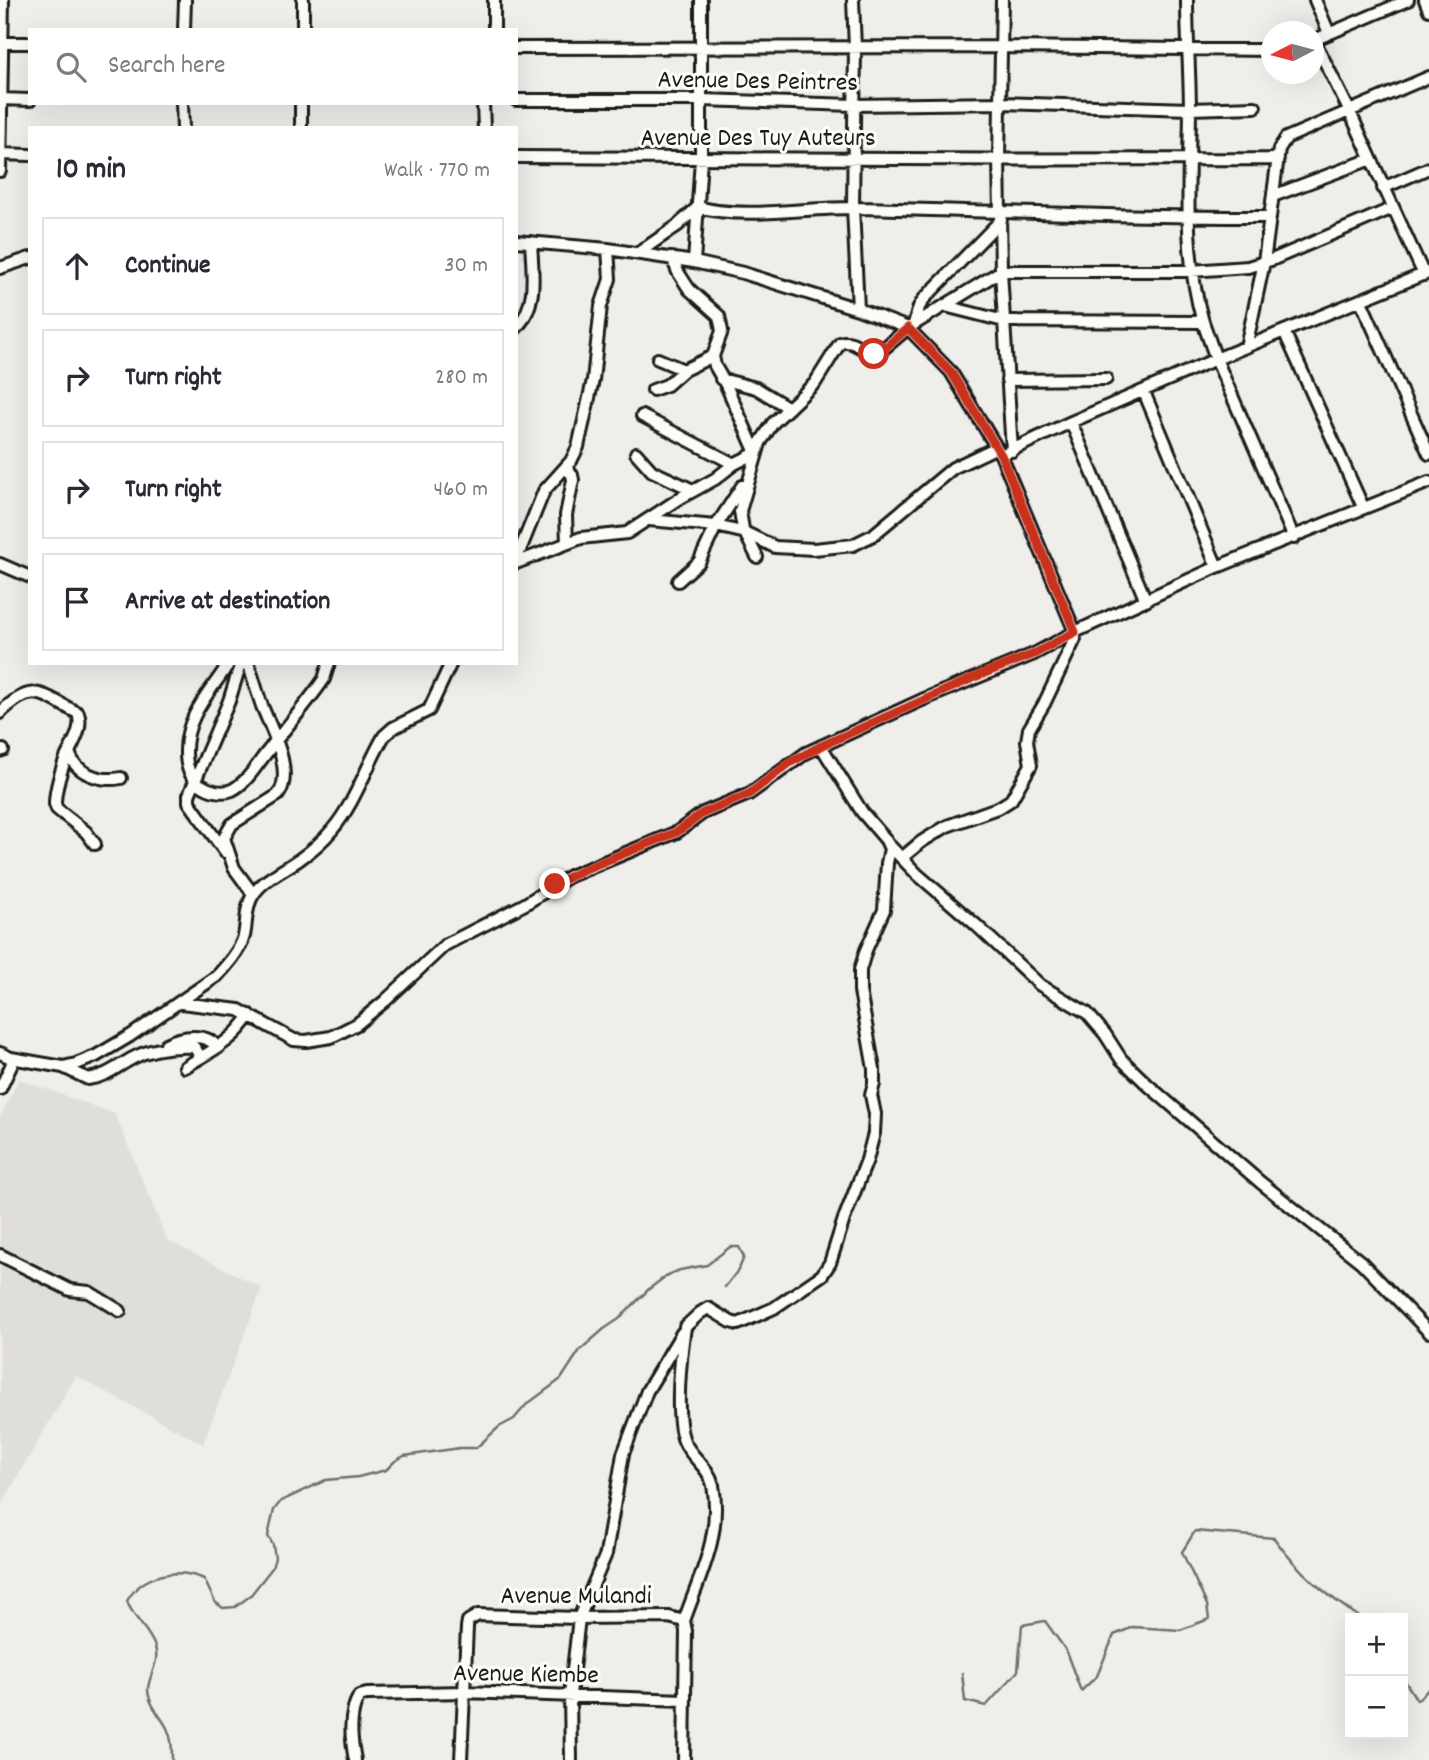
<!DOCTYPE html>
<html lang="en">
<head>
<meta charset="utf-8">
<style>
  body { margin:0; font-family:Dekko,sans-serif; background:#f7f7f7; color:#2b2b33 }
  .controls { position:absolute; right:21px; bottom:21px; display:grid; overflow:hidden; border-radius:0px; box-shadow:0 7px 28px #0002 }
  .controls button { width:63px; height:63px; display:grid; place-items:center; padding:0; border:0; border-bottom:2px solid #e1e1e2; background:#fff; color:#2b2b33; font:35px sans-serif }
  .compass { position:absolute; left:1261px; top:21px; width:63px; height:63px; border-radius:50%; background:#fff; box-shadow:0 7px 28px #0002; rotate:264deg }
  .stop { position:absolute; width:21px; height:21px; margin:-16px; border:5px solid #c8321e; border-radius:50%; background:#fff }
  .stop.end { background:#c8321e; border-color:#fff; box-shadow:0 2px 7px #0008 }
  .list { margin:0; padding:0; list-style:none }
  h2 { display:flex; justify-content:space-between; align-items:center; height:91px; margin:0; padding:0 28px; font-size:30px }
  h2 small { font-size:23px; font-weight:400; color:#7c7c81 }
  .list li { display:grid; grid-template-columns:46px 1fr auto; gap:21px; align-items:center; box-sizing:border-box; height:98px; margin:0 14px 14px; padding:0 14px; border:2px solid #e1e1e2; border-radius:0px }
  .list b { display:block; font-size:26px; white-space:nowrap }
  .list em { font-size:23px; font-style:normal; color:#7c7c81 }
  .icon { flex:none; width:38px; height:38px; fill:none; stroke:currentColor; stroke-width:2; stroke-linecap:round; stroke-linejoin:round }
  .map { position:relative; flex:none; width:1429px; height:1760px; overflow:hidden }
  .search { position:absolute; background:#fff; box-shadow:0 7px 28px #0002; left:28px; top:28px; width:490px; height:77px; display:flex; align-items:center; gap:18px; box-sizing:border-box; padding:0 24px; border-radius:0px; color:#7c7c81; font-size:26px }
  .panel { position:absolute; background:#fff; box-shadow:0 7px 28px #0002; left:28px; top:126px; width:490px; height:539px; border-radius:0px }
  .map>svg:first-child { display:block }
  .built { fill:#e0deda }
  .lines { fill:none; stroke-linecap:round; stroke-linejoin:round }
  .stream { stroke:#706f6d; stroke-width:2.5 }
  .minor-casing { stroke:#1c1c1c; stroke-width:16 }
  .minor { stroke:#fdfcf7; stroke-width:10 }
  .route { stroke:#c8321e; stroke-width:9 }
  .labels { text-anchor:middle; stroke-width:6; stroke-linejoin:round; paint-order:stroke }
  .street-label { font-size:26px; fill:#1c1c1c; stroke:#fdfcf7 }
</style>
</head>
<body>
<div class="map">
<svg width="1429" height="1760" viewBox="0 0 1429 1760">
  <rect width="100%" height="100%" fill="#f0eeea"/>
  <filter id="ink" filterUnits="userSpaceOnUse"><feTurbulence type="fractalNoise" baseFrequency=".0143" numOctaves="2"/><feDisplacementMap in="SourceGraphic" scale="14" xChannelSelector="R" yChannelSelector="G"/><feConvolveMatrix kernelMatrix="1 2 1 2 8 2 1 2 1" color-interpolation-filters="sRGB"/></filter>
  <g filter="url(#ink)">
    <path class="built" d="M19,1079L115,1114L167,1240L262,1288L203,1444L76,1376L0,1507V1117Z"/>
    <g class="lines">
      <path class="stream" d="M962,1673L965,1701L986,1706L1018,1671L1022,1625L1045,1621L1065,1649L1081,1691L1097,1676L1114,1635L1133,1627L1180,1630L1209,1619L1207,1605L1182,1552L1195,1531L1274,1538C1299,1573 1326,1595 1361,1618
        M1403,1678L1417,1700L1429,1689
        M172,1760C172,1749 172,1738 167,1728C161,1716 148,1704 148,1689C149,1675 160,1662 155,1647C149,1629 133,1619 127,1601C142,1574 177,1567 204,1579L215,1602L223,1608L235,1607L250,1596L272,1568L275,1558L273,1545L268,1536L274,1510L281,1501L326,1480L358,1477L386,1470L395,1461L404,1456L460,1448H476L499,1427L514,1419L526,1405L561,1379L580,1350L604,1329L619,1319L649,1289L666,1276L680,1270L707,1265L730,1247H739L744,1257L739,1269L725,1287"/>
      <g class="minor-casing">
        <path id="minor" d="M494,0V30
          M853,0L855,48L853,208L858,309
          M1002,0L999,158L1001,271L1012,451
          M1187,0C1187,38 1190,76 1190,113C1189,183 1183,254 1203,322
          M1315,0L1329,33
          M1425,0L1429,10
          M184,30L185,0
          M303,30V0
          M1314,40L1349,110L1424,275
          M1314,40L1408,0
          M0,43H30
          M516,48L1002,47L1272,50
          M0,99L30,100
          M516,100H702L854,105L1000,103L1190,109L1255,107
          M182,103L183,128
          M483,103L484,128
          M301,128V103
          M0,154L30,155
          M516,157C770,160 1024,160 1278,159
          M0,171L3,0
          M1383,188L1429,168
          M1273,196L1371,159
          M516,241L608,249L694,262L743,273L858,309L908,328L951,372L1001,455L1071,422L1216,359L1429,272
          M638,253L677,226L698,207C745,220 807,207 857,208C994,211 1132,218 1270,217
          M672,258L678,272L689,289L719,316L722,331L713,356L715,366L726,385L756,453
          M694,262L701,159V0
          M0,268L30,258
          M1361,301L1429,454
          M945,306L1004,321L1203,322L1216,359L1294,538
          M914,324L919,307L924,299L1001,220
          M516,328C539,305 532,270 531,242
          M1284,331L1363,507
          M1246,347L1264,262L1279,149L1286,138L1429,77
          M658,359L684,370
          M721,379L756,388L789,408
          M1007,380L1106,379
          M653,390L667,385L684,370L713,356
          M1144,392L1217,567
          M642,416L734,464
          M1071,422L1146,601
          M636,453L652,471L693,490
          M566,468L572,475L573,480L566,515L567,543
          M649,520L716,526L746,533L775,547L814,549L853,545L873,535L953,468L995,448
          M757,557L743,529L740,511L760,443L773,423L815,383L840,343C854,338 863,353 877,354L908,328L1001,271H1191L1248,267L1274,259L1393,208
          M516,560L544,491L571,461L578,447L593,380L601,306L610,279L608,249
          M516,563L581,538L627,533L682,497L715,479L734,464L756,453
          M0,564L30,577
          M678,581L699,562L716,526L742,486
          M229,663C210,693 185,716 186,753C186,766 190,778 201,785C210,791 222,794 232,790C248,782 257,764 268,751C286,727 307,704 324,679L329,663
          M248,663C253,677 257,692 262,706C271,729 295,772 278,795L232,824L224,838L234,868L253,894
          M0,713C34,679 43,696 78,713C84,729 71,746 65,760C60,774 55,790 55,804L57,809L86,832L95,844
          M0,751L3,750
          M69,752C75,774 101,782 121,778
          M889,845L917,874L975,924L1040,985L1087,1013L1105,1034L1121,1059L1148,1085L1260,1182L1361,1262L1429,1332
          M225,852L189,802V795L229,701L241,663
          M903,857L921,842L947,826L1000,807L1011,800L1031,765L1027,741L1029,729L1044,704L1075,639V632L1001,455
          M181,1003L239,1010L294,1040L306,1041L331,1037L357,1024L385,1001L445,945L525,904L570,876L677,832L703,813L749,794L806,753L922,700L1034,654L1075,632L1217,567L1429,482
          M166,1044C181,1036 207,1032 218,1048
          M0,1053L11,1058L12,1064L0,1089
          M11,1058L63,1067L76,1064L96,1056L130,1036L217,976C227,965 240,951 244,936C247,923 245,907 253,895C263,879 285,870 300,859C311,851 323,841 332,830C355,803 366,767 384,736L393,728L429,710L451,663
          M63,1067L88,1079C106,1077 118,1066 133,1058C152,1048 173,1046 194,1047L201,1057
          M185,1067C211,1051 233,1042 250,1015
          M0,1255L70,1290L89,1292L120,1311
          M684,1621C700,1575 722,1535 713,1485C709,1467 691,1458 684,1441C674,1416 681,1354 685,1327L700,1313L708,1308L731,1322L738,1324L774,1308L822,1275L830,1263L844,1219L867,1160L874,1133L875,1114L871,1095L874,1084V1069L860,991V970L866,950L884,910L887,863L890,849L886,840L862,812L821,746
          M355,1760C351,1739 348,1715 359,1696L367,1694L465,1692L684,1700
          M461,1760L467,1627L468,1621L478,1615L579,1618L669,1617L684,1621L686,1631L684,1760
          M571,1760L570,1695L579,1618L606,1554L623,1454L647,1391L682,1333"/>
      </g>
      <use href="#minor" class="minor"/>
    </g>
  </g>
  <g class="lines" filter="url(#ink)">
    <path class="route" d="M555,884L585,869L677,832L703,813L749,794L791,762L821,746L982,674L1034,654L1075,632L1001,455L951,372L908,328L879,353L874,354"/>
  </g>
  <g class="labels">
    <g class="street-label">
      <text transform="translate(758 79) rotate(1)" y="9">Avenue Des Peintres</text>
      <text x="758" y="145">Avenue Des Tuy Auteurs</text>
      <text x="576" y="1603">Avenue Mulandi</text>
      <text transform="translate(526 1672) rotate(1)" y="9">Avenue Kiembe</text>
    </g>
  </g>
</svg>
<div class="controls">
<button>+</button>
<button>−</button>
</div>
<svg class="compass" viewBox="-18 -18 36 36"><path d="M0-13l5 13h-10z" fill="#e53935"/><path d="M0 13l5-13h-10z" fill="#7c7c81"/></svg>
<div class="stop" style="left:874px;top:354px"></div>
<div class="stop end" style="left:555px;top:884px"></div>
<div class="search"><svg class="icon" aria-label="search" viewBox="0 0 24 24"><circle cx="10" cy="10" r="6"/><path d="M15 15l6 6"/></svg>Search here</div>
<section class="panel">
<h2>10 min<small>Walk · 770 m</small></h2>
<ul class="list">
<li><svg class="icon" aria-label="ahead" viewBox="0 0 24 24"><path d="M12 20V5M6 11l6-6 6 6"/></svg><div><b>Continue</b></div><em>30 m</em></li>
<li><svg class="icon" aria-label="right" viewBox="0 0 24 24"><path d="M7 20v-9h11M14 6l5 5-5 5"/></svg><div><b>Turn right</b></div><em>280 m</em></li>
<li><svg class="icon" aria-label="right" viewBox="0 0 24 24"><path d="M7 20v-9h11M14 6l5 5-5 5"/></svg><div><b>Turn right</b></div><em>460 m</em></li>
<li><svg class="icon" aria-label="arrive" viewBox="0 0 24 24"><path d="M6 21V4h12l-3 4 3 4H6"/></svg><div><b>Arrive at destination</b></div></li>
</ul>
</section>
</div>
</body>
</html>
